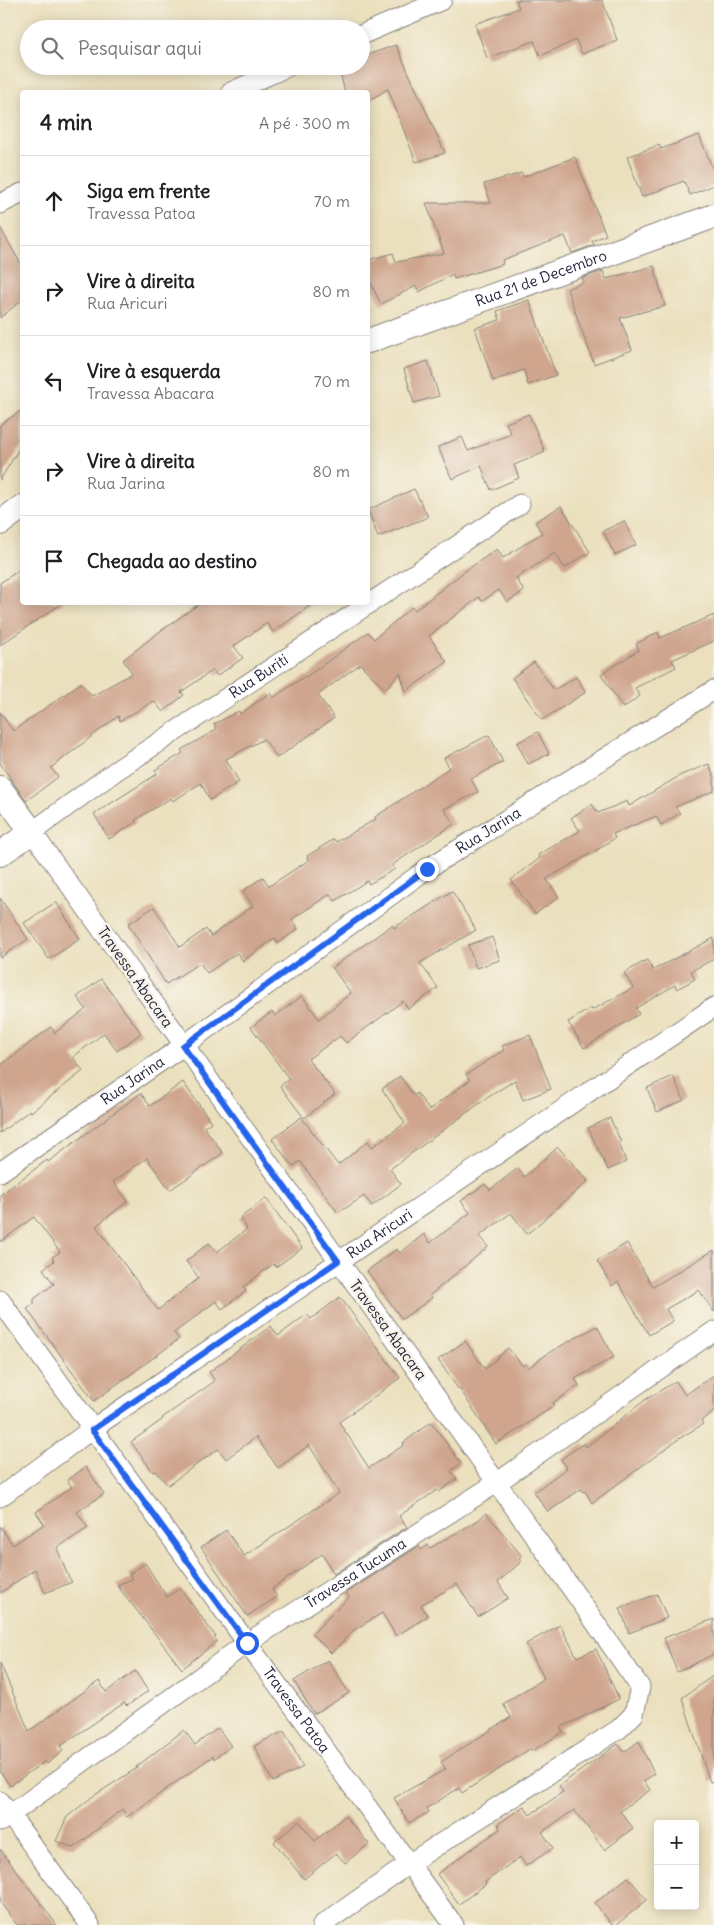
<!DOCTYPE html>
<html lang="pt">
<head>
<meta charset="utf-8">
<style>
  body { margin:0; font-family:Delius,sans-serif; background:#f2f2f2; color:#202124 }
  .controls { position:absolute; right:15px; bottom:15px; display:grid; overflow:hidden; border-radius:5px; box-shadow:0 2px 12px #0003 }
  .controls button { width:45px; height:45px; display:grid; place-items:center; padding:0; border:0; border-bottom:1px solid #e0e0e0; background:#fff; color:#202124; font:25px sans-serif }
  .stop { position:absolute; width:15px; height:15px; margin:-11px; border:4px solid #2563eb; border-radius:50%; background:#fff }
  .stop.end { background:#2563eb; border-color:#fff; box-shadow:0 1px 5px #0008 }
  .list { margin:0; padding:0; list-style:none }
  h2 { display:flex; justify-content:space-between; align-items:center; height:65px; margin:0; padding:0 20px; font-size:21px }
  h2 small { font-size:16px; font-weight:400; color:#757577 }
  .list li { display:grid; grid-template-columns:32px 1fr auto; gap:15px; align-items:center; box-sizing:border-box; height:90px; padding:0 20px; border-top:1px solid #e0e0e0 }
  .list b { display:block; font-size:19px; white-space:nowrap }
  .list p { margin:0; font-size:16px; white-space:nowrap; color:#757577 }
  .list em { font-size:16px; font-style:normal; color:#757577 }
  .icon { flex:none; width:28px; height:28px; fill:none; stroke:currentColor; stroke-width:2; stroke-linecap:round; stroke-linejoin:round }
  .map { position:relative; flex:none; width:714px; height:1925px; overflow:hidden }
  .search { position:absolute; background:#fff; box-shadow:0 2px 12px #0003; left:20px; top:20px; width:350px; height:55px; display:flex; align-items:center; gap:12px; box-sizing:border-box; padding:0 18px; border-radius:28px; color:#757577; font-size:19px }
  .panel { position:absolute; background:#fff; box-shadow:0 2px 12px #0003; left:20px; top:90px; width:350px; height:515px; border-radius:5px }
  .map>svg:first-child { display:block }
  .building { fill:#cfa58d }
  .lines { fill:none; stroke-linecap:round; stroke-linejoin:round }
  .minor-casing { stroke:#86817c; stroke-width:21 }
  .tertiary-casing { stroke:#86817c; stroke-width:26 }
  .minor { stroke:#fff; stroke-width:19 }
  .tertiary { stroke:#fff; stroke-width:24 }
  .route { stroke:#2563eb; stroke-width:6 }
  .labels { text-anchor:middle; stroke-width:5; stroke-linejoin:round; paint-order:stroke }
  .street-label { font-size:15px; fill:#22223b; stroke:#f7f3e8 }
</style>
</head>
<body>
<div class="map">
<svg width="714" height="1925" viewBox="0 0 714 1925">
  <rect width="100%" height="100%" fill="#f7f3e8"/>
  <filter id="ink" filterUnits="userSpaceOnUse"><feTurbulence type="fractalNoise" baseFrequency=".02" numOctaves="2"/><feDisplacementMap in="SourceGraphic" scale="10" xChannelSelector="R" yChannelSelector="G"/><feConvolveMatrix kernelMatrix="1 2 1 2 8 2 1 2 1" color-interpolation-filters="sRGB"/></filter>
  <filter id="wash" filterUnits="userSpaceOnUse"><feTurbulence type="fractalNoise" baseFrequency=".0096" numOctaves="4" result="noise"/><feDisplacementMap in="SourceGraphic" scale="20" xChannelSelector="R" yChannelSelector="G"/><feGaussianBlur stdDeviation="1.12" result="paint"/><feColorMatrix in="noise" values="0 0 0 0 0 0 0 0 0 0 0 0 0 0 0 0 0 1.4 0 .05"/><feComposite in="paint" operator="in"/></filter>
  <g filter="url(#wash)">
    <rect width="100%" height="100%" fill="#ebe0bd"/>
    <g id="blocks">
      <path class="building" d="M516,0H602L617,40L582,54L576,40L540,56L534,41L487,58L475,24L519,8Z
        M396,45L445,153L416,162L388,89L368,101V92H345L340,73L351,66H361V59L370,54Z
        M699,135L714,172V185L690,195L684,181L642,197L627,157L659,145L661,149Z
        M575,157L606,235L592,241L594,245L572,253L565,236L502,260L503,264L454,279L453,274L419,292L416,286L381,304L368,278V260L393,253L396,262L444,253L426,203H491L484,184L522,173L523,177Z
        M0,227L22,266V300L0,318Z
        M654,266L665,306L620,318L632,350L594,364L567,289L584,282L582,278L603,271L606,279Z
        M529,300L556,375L528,385L524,370L493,381L475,328L500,320L497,311Z
        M428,361L439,396L414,403L404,369Z
        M22,410V444L0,480V425Z
        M529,414L545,452L514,465L519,478L491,490L481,466L452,479L438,447L462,437L468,451L511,434L506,423Z
        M414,489L428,517L378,537L368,510Z
        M561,506L590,552L565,568L555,553L516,578L524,591L507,602L499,590L482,601L479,597L429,636L447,662L406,691L400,673L385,689L360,664L318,695L334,718L277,758L264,739L226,759L239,782L210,800L201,783L173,801L171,798L135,820L136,822L109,839L94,814L157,774L155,770L183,753L181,750L216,730L214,724L239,711L240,714L270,693L273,698L305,676L306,677L368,632L374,639L412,607L415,610L465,571L497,549L503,558L542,533L535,522Z
        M624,521L636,545L615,555L603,531Z
        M22,568V602H64L0,645V583Z
        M202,602H315L273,632L267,623L234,646L243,658L217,676L213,670L181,692L184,695L163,712L154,701L120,721L118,716L51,768L58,777L26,801L0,763V712L13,731L81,683L92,696L132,673L123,660L159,632Z
        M714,615V641L672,660L676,667L635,688L640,696L623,708L601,674L639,650L636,644L658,632L660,638Z
        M534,662L554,690L576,677L586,692L542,720L512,678Z
        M538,732L549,754L528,764L517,743Z
        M489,735L503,762L471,779L478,792L444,809L454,824L392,865L395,869L369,884L367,881L335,901L330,894L292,919L298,929L278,943L275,938L243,961L237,953L207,973L200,963L166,984L128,924L154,907L180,947L206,929L211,936L253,906L243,891L263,877L269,886L309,860L307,856L334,839L336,842L376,819L375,817L449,768L444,758Z
        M709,764L714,777V791L675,807L680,813L661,825L656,816L613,834L615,838L594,852L546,879L559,897L535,914L511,880L540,858L538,855L580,831L571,818L592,804L598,813L627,801L629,806L681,775Z
        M452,891L476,930L420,963L438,988L408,1009L403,1001L346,1043L340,1036L308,1059L335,1094L304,1118L280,1086L289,1079L251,1027L272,1012L275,1016L302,996L319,1019L351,993L332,968L392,925L394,928Z
        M0,898L28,939L0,958Z
        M56,902L80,939L49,959L24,923Z
        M492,937L500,960L476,968L468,945Z
        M714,938V959L691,971L695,979L677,989L675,985L636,1008L639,1014L584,1048L568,1022L591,1008L592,1010L633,988L624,973L647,960L653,970Z
        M101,979L141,1033L117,1051L104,1033L73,1057L83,1071L31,1112L30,1110L0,1133V1066L51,1027L55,1033L86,1009L77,997Z
        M530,1035L551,1089L523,1100L515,1080L487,1098L390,1169L401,1184L372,1206L364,1196L338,1213L300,1161L293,1167L272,1139L301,1117L338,1165L368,1141L372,1147L405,1123L382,1089L400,1076L414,1096L417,1093L429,1110L470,1080L466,1075L504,1050L502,1046Z
        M673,1076L684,1100L657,1112L647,1088Z
        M183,1082L211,1122L204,1127L223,1153L170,1190L147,1158L113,1182L128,1201L96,1226L158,1310L199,1278L186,1261L209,1243L217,1252L247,1229L240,1218L266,1198L302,1248L276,1267L273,1264L243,1287L246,1291L222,1309L216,1301L174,1333L179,1339L94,1401L27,1309L34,1304V1299L54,1284L43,1269L54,1261L52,1257L60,1252L34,1217L0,1242V1195L47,1160L48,1162L141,1093L150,1106Z
        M610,1118L621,1142L619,1143L626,1162L608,1170L588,1128Z
        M558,1147L588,1181L527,1234L511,1213L479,1236L488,1247L430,1295L432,1298L402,1319L367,1271L397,1249L400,1253L424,1234L430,1243L470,1213L461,1201L485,1184L490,1190L518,1168L524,1177Z
        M627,1243L653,1287L714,1250V1312L699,1290L666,1309L673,1321L649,1335L618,1282L612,1286L597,1261Z
        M340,1297L400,1378L339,1422L369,1468L404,1445L403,1443L431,1422L461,1463L451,1471L457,1479L439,1492L437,1490L399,1516L407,1527L334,1574L322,1554L272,1589L277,1597L247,1616L201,1547L226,1530L244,1556L339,1493L309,1445L278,1468L256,1437L226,1459L218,1449L168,1485L155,1471L153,1472L131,1442L163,1419L162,1418L215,1381L209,1372L271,1326L278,1336L307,1314L311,1319Z
        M597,1326L614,1357L575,1379L579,1385L553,1403L554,1406L496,1444L460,1389L459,1390L438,1360L465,1341L485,1369L508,1348L523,1366L526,1364L528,1368L550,1352Z
        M714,1375V1412L701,1421L703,1424L677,1440L592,1503L585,1491L583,1492L581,1489L548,1512L534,1492L567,1468L561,1459L584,1443L586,1447L645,1400L676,1381L685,1395Z
        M86,1467L104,1494L77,1512L88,1528L57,1548L68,1576L72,1582L45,1593L35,1569L0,1593V1526L13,1545L44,1524L36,1512L72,1487L67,1480Z
        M486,1513L522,1556L519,1558L521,1562L498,1582L508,1598L478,1617L457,1584L421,1605L428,1616L396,1636L382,1613L354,1630L331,1653L312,1634L349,1597L346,1593L419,1546L421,1550L428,1545L430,1548L477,1521Z
        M145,1563L167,1597L180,1588L216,1637L214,1638L217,1641L182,1669L117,1585L132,1579L129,1574Z
        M657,1594L667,1618L629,1633L620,1608Z
        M714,1619V1654L677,1672L664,1638Z
        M560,1625L577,1657L596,1649L619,1699L560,1728L563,1732L532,1751L530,1749L462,1793L459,1788L427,1808L429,1812L409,1823L394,1798L446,1769L441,1762L511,1717L503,1704L544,1678L526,1644Z
        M328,1660L349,1693L314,1714L294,1681Z
        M0,1663L29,1731L99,1681L106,1692L135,1671L148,1691L127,1706L124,1703L60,1746L63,1751L47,1764L45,1761L10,1786L0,1771Z
        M714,1675V1781L710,1782L682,1698Z
        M218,1728L231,1746L214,1759L213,1756L127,1817L122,1809L74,1848L56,1841L67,1817L92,1797L137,1768L136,1767L184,1730L195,1745Z
        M284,1731L303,1767L273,1782L254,1746Z
        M639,1741L654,1774L644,1781L650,1790L620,1811L633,1828L605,1850L574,1810L542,1832L553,1848L526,1866L520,1857L485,1882L486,1884L459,1904L437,1874L500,1829L498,1824L524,1806L530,1815L563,1792L559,1786L618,1744L624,1752Z
        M345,1816L369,1844L345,1863L336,1853L304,1879L274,1842L299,1821L315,1841Z
        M0,1849L57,1925H17L0,1902Z
        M628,1877L647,1900L616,1925H612L595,1903Z"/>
    </g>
  </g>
  <g filter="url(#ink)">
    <use href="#blocks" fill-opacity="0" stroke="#86817c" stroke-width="1"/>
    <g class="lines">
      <g class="minor-casing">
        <g id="minor">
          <path d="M361,35L442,0"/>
          <path d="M231,92L289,66"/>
          <path d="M0,204L22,193"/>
          <path id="s1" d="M0,1172L183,1046L427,869L714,690"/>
          <path id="s2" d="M0,1300L247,1643L454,1925"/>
          <path id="s3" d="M0,1497L92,1429L714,1007"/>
          <path d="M0,1801L90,1925"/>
          <path id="s4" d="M0,1822L247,1643L498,1482L714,1331"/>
          <path id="s5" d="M322,1925L410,1863L619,1729L634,1714L640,1687C441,1399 234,1117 32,832L117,770L520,504"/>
        </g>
      </g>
      <g class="tertiary-casing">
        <g id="tertiary">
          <path id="s6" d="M368,341L714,216"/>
          <path d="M0,523L22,507"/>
          <path d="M0,788L32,832L0,854"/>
        </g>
      </g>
      <use href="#minor" class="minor"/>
      <use href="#tertiary" class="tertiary"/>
    </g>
  </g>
  <g class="lines" filter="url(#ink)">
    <path class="route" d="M247,1643L92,1430L338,1261L183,1046L427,869"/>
  </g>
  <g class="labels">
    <g class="street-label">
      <text dy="5" stroke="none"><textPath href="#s6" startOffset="184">Rua 21 de Decembro</textPath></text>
      <text dy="5" stroke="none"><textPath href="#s5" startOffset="1729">Rua Buriti</textPath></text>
      <text dy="5" stroke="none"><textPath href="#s1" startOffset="596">Rua Jarina</textPath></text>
      <text transform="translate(135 977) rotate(55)" y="5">Travessa Abacara</text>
      <text dy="5" stroke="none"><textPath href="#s1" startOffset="161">Rua Jarina</textPath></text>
      <text dy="5" stroke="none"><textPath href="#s3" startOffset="462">Rua Aricuri</textPath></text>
      <text transform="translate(388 1330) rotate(54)" y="5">Travessa Abacara</text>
      <text dy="5" stroke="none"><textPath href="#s4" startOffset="434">Travessa Tucuma</textPath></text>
      <text dy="5" stroke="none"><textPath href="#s2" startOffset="506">Travessa Patoa</textPath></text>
    </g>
  </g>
</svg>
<div class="controls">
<button>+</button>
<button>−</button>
</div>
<div class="stop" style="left:247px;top:1643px"></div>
<div class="stop end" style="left:427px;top:869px"></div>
<div class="search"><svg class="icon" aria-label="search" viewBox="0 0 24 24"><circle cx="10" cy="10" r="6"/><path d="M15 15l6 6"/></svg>Pesquisar aqui</div>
<section class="panel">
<h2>4 min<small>A pé · 300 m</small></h2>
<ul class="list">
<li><svg class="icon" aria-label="ahead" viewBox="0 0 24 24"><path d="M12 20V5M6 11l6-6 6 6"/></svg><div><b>Siga em frente</b><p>Travessa Patoa</p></div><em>70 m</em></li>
<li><svg class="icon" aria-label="right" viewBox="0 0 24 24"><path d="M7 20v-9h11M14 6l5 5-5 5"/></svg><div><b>Vire à direita</b><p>Rua Aricuri</p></div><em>80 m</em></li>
<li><svg class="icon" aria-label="left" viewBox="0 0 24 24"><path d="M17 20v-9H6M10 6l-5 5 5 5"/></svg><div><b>Vire à esquerda</b><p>Travessa Abacara</p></div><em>70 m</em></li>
<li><svg class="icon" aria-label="right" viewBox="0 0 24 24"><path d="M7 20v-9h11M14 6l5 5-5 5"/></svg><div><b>Vire à direita</b><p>Rua Jarina</p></div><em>80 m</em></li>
<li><svg class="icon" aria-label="arrive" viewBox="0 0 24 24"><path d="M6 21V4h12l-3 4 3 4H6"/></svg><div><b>Chegada ao destino</b></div></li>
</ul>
</section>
</div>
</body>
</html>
